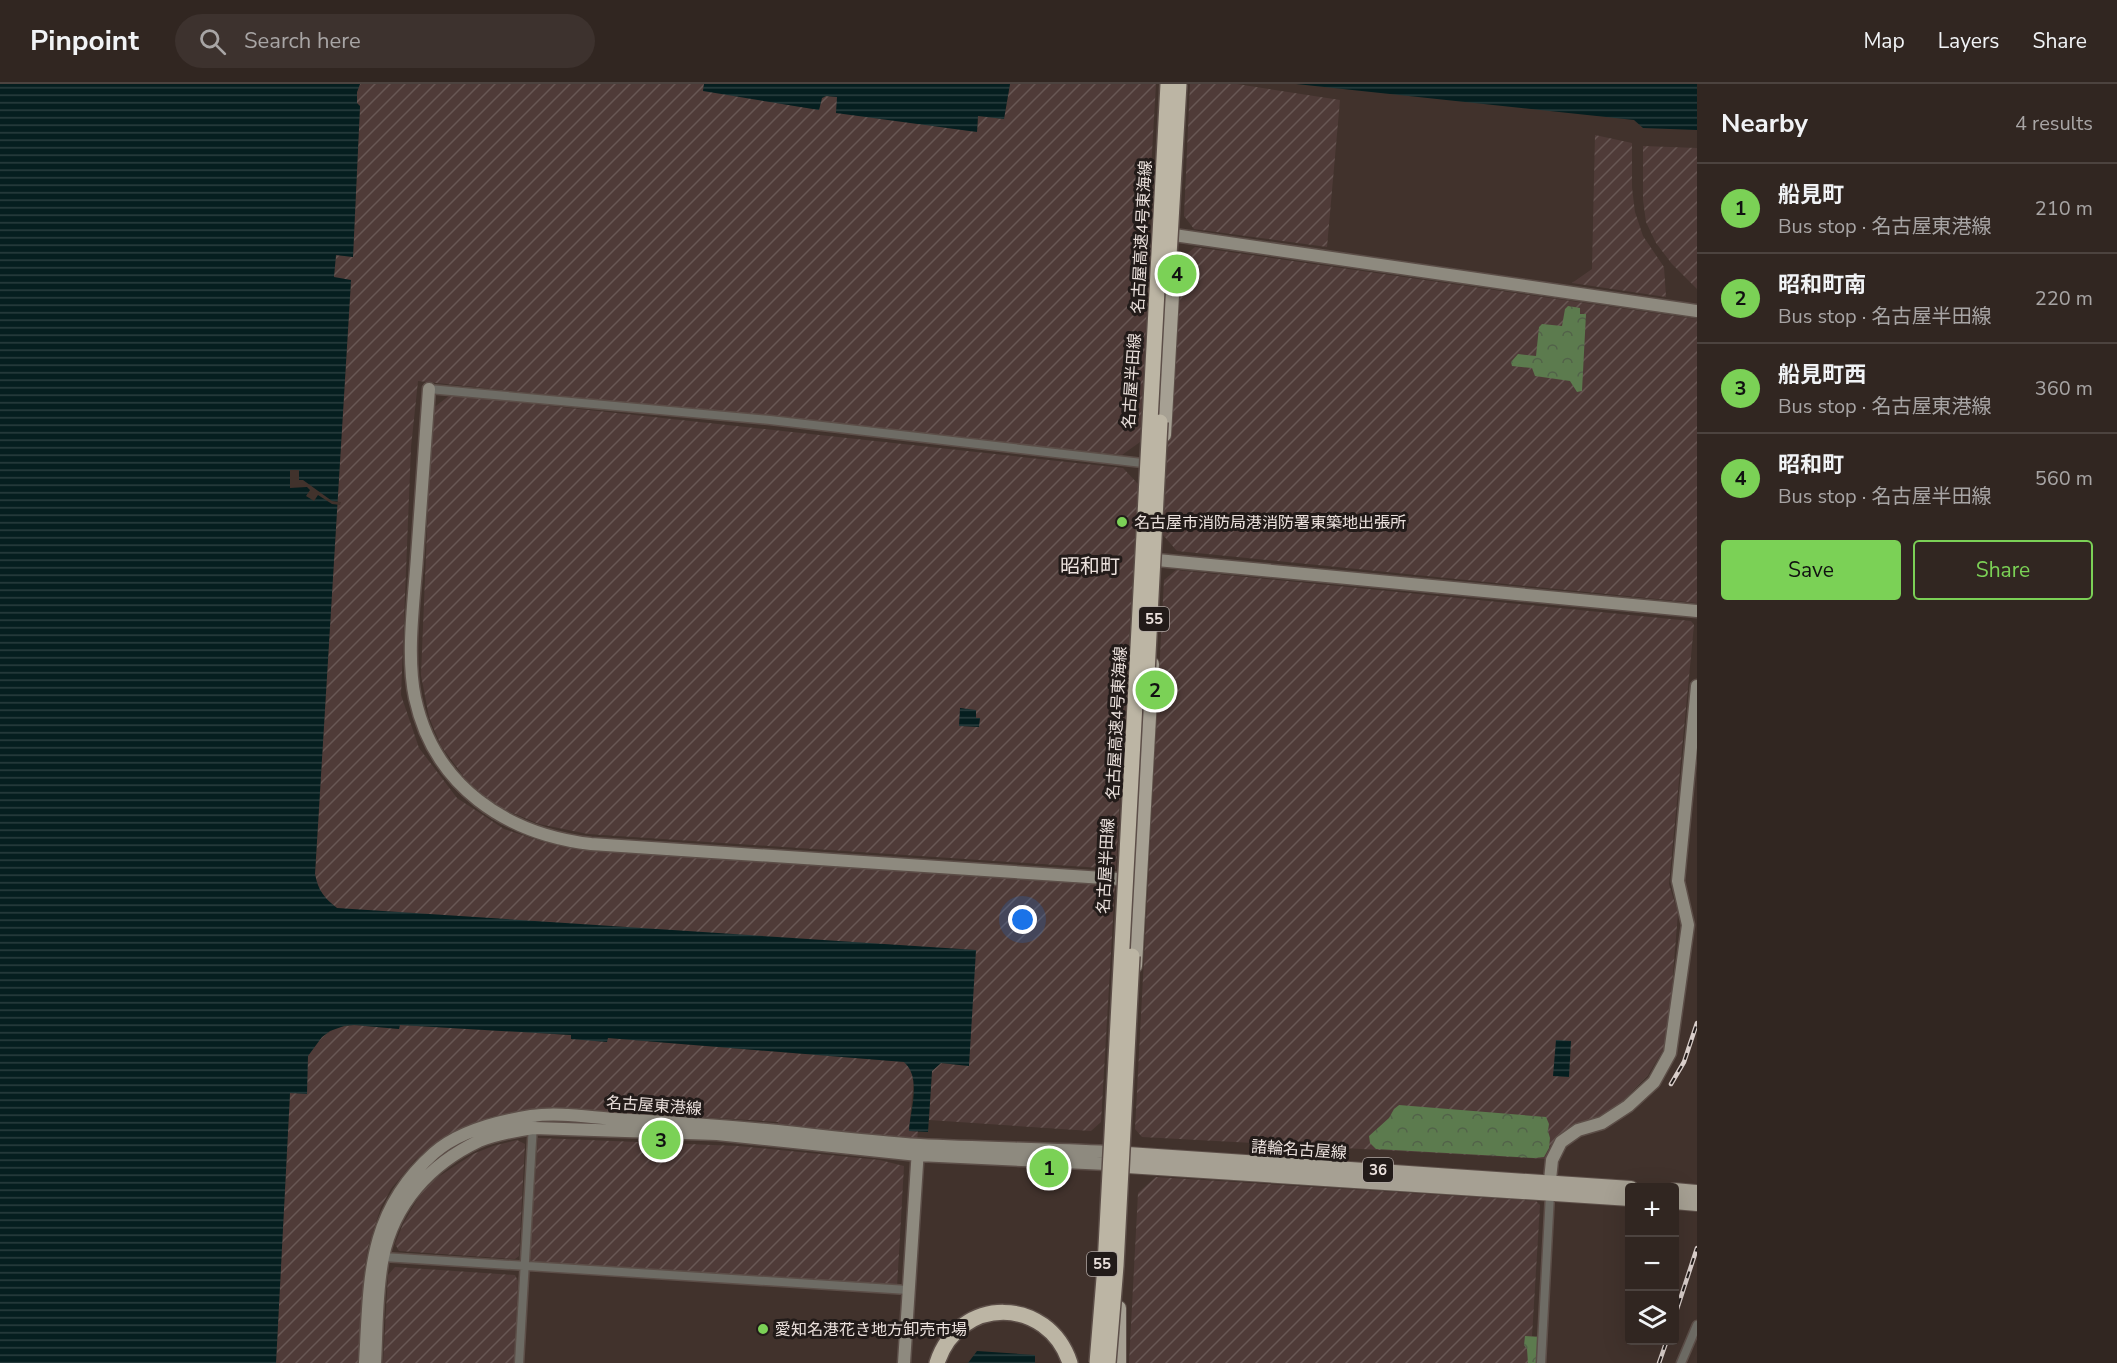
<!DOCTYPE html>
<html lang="en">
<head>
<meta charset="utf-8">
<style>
  body { margin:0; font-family:"Nunito Sans","Noto Sans JP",sans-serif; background:#3d322e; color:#f1f3f6 }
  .controls { position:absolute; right:18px; bottom:18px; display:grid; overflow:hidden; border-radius:6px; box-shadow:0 6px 24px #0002 }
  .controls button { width:54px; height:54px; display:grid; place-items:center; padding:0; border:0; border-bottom:2px solid #4c433f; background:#312621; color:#f1f3f6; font:30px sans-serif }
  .you { position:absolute; left:1023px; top:836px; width:21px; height:21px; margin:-15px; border:4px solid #fff; border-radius:50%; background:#1a73e8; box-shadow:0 0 0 9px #1a73e833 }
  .badge { display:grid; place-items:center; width:39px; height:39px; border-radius:50%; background:#7bd156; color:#111; font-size:20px; font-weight:700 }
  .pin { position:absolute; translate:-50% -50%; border:3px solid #fff; box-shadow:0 2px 6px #0006 }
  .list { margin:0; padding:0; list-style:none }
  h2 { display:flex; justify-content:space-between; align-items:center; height:78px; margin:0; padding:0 24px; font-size:26px }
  h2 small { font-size:20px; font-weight:400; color:#a8a5a5 }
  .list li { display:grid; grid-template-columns:39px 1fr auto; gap:18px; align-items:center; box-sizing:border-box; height:90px; padding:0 24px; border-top:2px solid #4c433f }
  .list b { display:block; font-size:22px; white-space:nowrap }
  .list p { margin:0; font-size:20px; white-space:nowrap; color:#a8a5a5 }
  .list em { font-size:20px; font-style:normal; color:#a8a5a5 }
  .actions { display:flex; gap:12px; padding:18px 24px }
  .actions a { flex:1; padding:14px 0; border:2px solid #7bd156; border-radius:6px; text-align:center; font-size:21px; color:#7bd156 }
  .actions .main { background:#7bd156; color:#111 }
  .icon { flex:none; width:33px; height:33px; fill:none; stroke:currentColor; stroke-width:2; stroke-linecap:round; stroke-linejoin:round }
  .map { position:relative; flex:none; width:1697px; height:1279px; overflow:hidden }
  header { display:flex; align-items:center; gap:36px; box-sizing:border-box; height:84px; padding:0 30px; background:#312621; border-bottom:2px solid #4c433f }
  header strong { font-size:28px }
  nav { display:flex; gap:33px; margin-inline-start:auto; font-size:21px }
  .search { width:420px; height:54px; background:#3d322e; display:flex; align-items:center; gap:15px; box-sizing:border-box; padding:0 21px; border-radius:33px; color:#a8a5a5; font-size:22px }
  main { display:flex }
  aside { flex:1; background:#312621 }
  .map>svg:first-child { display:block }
  .industrial { fill:url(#industrial-furrows) }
  .forest { fill:url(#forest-crowns) }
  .water { fill:url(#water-rules) }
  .pier { fill:#41322c }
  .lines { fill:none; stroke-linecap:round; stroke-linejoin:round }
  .street-casing { stroke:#5c4e48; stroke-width:11 }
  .secondary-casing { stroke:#5c4e48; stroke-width:15 }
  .primary-casing { stroke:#5c4e48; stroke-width:16 }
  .highway-casing { stroke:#5c4e48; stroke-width:18 }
  .street { stroke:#6e6c65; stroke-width:8 }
  .secondary { stroke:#8e8a7f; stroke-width:12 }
  .primary { stroke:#a6a093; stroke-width:14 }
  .highway { stroke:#bcb5a4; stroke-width:15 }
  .rail-casing { stroke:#d9ceca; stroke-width:4.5 }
  .rail { stroke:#221b19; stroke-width:2; stroke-dasharray:7; stroke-linecap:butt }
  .highway-bridge-casing { stroke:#5c4e48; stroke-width:18; stroke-linecap:butt }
  .highway-bridge { stroke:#bcb5a4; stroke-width:15 }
  .poi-dot { fill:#7bd156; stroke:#221b19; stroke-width:2 }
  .labels { text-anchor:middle; stroke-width:6; stroke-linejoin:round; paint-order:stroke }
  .shield { fill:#221b19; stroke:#afa6a2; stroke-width:1.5 }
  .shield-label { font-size:15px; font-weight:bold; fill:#ebe1dd }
  .street-label { font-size:16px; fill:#ebe1dd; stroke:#221b19 }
  .poi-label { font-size:16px; fill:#ebe1dd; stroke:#221b19; text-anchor:start }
  .quarter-label { font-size:20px; fill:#ebe1dd; stroke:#221b19 }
</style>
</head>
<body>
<header>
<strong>Pinpoint</strong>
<div class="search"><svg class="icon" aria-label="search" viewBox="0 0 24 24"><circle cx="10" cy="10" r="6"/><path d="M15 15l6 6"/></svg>Search here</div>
<nav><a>Map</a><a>Layers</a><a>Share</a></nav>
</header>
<main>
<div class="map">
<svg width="1697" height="1279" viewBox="0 0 1697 1279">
  <defs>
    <pattern id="industrial-furrows" width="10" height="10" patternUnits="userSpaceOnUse" patternTransform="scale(1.5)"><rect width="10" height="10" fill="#4f3b38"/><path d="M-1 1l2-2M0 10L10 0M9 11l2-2" fill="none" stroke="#685754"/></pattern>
    <pattern id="forest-crowns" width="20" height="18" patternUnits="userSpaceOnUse" patternTransform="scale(1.5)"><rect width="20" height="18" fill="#5c7b4e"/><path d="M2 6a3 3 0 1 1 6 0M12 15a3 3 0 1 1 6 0" fill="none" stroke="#526249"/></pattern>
    <pattern id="water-rules" width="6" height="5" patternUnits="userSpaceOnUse" patternTransform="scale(1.5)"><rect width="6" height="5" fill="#051e1f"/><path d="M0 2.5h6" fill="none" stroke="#2a3e3f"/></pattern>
  </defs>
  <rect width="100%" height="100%" fill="#41322c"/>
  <path class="industrial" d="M360,0H704L703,6L819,26L822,14L826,12L838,13L836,28L977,48L978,32L1004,35L1010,0H1156L1148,137L1150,166L1140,358L1122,371L418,297L411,363L401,611L419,664L457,714L504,745L543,758L1115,801L1101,1038L1091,1047L929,1036L932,987L941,979L968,982L337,824L325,814L318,803L315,790L351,197L333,194L336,171L353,173L360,22L357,19V8Z
    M1190,0H1237L1340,16L1327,163L1194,145L1184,132Z
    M1595,51L1632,59V104L1635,128L1643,152L1664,183L1666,213L1572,199L1592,185Z
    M1643,62L1697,64V205L1672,180L1656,159L1646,138L1643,116Z
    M1195,163L1697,235V519L1177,467L1163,451L1178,177Z
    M450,311L1123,384L1138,400L1116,785L588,750L539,740L496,722L467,697L441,662L429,633L421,591L432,325Z
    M1176,486L1691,537L1694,541L1669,800L1678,829L1668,951L1663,966L1648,991L1617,1022L1599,1032L1577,1040L1560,1051L1554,1057L1545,1075L1142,1053L1135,1045L1164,496Z
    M354,941L399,945V941L571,951V955L607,957V954L904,978L909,982L914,993L909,1046L918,1047L917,1057L778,1042V1038L587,1026L556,1025L493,1032L466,1042L438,1057L415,1076L391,1105L381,1123L368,1163L364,1187L358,1279H276L290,1009L310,968L322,953L335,944Z
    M538,1054L738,1062L880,1076L904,1082L897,1203L532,1180L530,1174Z
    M517,1056L525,1060L519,1172L515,1175L399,1167L395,1160L403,1140L421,1109L438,1093L473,1070L493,1062Z
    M1156,1093L1536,1117L1540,1121L1532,1252L1540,1253L1538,1279H1129L1138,1109Z
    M395,1183L515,1191L518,1197L514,1279H383L388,1191Z"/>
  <path class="forest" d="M1568,222L1580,224V230H1586L1582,307L1577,308L1570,297L1535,292L1532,284L1512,282L1511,278L1518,270L1536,272L1539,243L1542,240L1562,242L1565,225Z
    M1399,1021L1546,1033L1549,1040L1548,1047L1550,1054L1549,1064L1544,1073L1534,1074L1376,1065L1370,1059L1369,1052L1389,1034L1394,1025Z
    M1525,1252L1540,1253L1538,1279H1528L1527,1265L1524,1261Z"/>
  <path class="water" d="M0,0H360L357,8V19L360,22L353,173L336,171L334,193L351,196L315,790C318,806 324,814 337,824L976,866L969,982L941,979L932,987L928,1048L909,1047C910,1026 922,994 904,978L608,954L607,958L571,955V951L400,941L399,945L354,941L344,942L330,947L322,953L308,972L307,1010L290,1009L276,1279H0Z
    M704,0H1010L1004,35L978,32L977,48L836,29L837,13L826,12L822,14L819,26L703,7Z
    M1296,0H1697V46L1643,44L1634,36Z
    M960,624L976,626V634H980L979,643L959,642Z
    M1556,956L1571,957L1569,993L1553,992Z
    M977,1267L1035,1271V1279H968Z"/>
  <path class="pier" d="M290,386H299V396H303L332,417L341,418L340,421L332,420L318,411L314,417L306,412L310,406L307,403L290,404Z"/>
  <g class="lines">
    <g class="street-casing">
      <path id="street" d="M429,305L770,336L1151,380
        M383,1173L908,1206
        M519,1279L533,1040
        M1541,1279L1550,1110
        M1681,1279L1697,1241"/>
    </g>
    <g class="secondary-casing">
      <path id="secondary" d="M1174,151L1697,227
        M429,305C425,361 421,417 417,473C414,517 406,571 415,614C434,702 506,750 591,760L1134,796
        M1157,476L1697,527
        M1549,1106L1552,1076L1561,1058L1578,1046L1602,1039L1628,1022L1654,998L1670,969L1688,841L1678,797L1697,602
        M365,1279C370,1196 366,1129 434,1069C459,1047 499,1037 531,1032C558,1028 587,1033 614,1035C669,1038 724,1042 778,1047C825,1052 873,1058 920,1061C982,1064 1045,1065 1108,1068
        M375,1279C377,1244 376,1208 383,1173C394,1120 430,1080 479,1057C496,1050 514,1047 533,1044L717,1050L918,1071L1107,1080
        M904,1279L918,1065"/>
    </g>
    <g class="primary-casing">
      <path id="primary" d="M1164,351L1174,176
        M1135,882L1152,580
        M1113,1069L1631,1104
        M1112,1081L1630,1115
        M1674,1106L1697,1108
        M1674,1118L1697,1120
        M1119,1279V1224"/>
    </g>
    <g class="highway-casing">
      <path id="highway" d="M937,1279C959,1211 1048,1212 1070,1279"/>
    </g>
    <use href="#street" class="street"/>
    <use href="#secondary" class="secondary"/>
    <use href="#primary" class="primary"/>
    <use href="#highway" class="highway"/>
    <g class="rail-casing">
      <path id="rail" d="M1671,1000L1684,978L1697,939
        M1674,1234L1697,1164
        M1659,1279L1667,1256"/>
    </g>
    <use href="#rail" class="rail"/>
    <g class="highway-bridge-casing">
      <path id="highway-bridge" d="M1168,189L1179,0
        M1147,590L1160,338
        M1097,1279L1105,1182L1168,0
        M1108,1279L1116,1182L1132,872"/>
    </g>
    <use href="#highway-bridge" class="highway-bridge"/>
  </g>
  <g class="poi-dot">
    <circle cx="1122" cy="438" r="6"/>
    <circle cx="763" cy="1245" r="6"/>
  </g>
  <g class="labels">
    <g class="shield">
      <rect x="1139" y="523" width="30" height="24" rx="4.5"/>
      <rect x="1363" y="1074" width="30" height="24" rx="4.5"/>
      <rect x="1087" y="1168" width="30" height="24" rx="4.5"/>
    </g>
    <g class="shield-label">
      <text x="1154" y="540">55</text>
      <text x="1378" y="1091">36</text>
      <text x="1102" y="1185">55</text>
    </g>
    <g class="street-label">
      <text transform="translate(1141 153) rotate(-87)" y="6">名古屋高速4号東海線</text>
      <text transform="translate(1131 297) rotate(-86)" y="6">名古屋半田線</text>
      <text transform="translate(1116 639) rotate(-87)" y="6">名古屋高速4号東海線</text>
      <text transform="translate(1105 782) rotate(-87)" y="6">名古屋半田線</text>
      <text transform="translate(654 1021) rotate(4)" y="6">名古屋東港線</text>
      <text transform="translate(1299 1065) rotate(4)" y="6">諸輪名古屋線</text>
    </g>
    <g class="poi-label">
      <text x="1134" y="444">名古屋市消防局港消防署東築地出張所</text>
      <text x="775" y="1251">愛知名港花き地方卸売市場</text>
    </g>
    <g class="quarter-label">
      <text x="1090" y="489">昭和町</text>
    </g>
  </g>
</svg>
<div class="controls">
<button>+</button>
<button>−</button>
<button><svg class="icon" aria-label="layers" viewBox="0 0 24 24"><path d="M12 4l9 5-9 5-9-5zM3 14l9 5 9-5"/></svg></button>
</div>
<div class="you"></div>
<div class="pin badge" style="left:1049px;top:1084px">1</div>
<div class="pin badge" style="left:1155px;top:606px">2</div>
<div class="pin badge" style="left:661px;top:1056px">3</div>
<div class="pin badge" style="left:1177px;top:190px">4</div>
</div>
<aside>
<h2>Nearby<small>4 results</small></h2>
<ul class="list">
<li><span class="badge">1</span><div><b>船見町</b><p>Bus stop · 名古屋東港線</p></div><em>210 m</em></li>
<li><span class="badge">2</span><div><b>昭和町南</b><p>Bus stop · 名古屋半田線</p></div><em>220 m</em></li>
<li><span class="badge">3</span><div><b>船見町西</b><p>Bus stop · 名古屋東港線</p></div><em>360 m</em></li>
<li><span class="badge">4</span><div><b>昭和町</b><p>Bus stop · 名古屋半田線</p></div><em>560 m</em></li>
</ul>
<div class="actions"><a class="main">Save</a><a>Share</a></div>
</aside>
</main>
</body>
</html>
